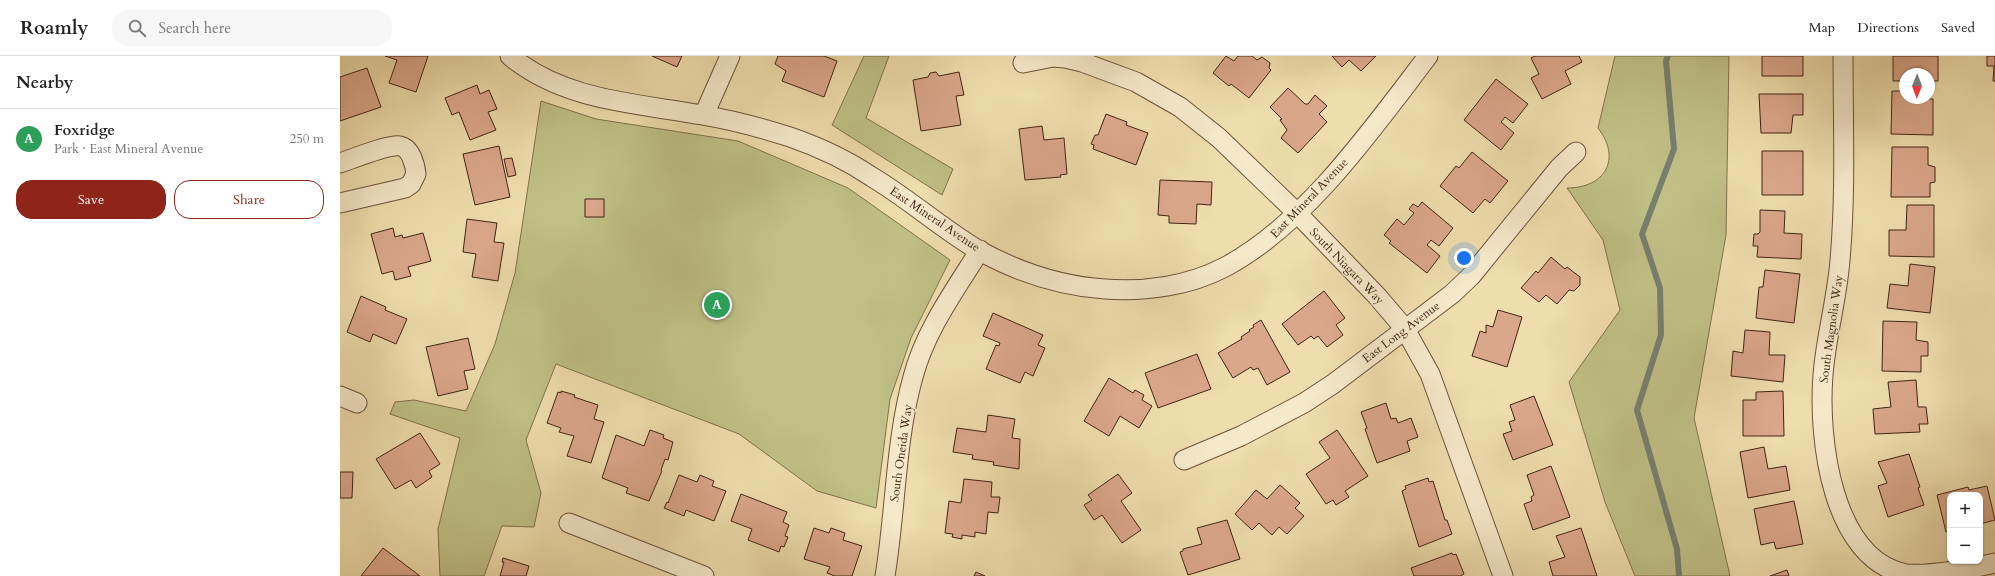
<!DOCTYPE html>
<html lang="en">
<head>
<meta charset="utf-8">
<style>
  body { margin:0; font-family:Cardo,serif; background:#f6f6f6; color:#222 }
  .controls { position:absolute; right:12px; bottom:12px; display:grid; overflow:hidden; border-radius:8px; box-shadow:0 1px 3px #0004 }
  .controls button { width:36px; height:36px; display:grid; place-items:center; padding:0; border:0; border-bottom:1px solid #e0e0e0; background:#fff; color:#222; font:20px sans-serif }
  .compass { position:absolute; left:1559px; top:12px; width:36px; height:36px; border-radius:50%; background:#fff; box-shadow:0 1px 3px #0004; rotate:181deg }
  .you { position:absolute; left:1124px; top:202px; width:14px; height:14px; margin:-10px; border:3px solid #fff; border-radius:50%; background:#1a73e8; box-shadow:0 0 0 6px #1a73e833 }
  .badge { display:grid; place-items:center; width:26px; height:26px; border-radius:50%; background:#8f2418; color:#fff; font-size:13px; font-weight:700 }
  .pin { position:absolute; translate:-50% -50%; border:2px solid #fff; box-shadow:0 1px 4px #0006 }
  .list { margin:0; padding:0; list-style:none }
  h2 { display:flex; justify-content:space-between; align-items:center; height:52px; margin:0; padding:0 16px; font-size:17px }
  h2 small { font-size:13px; font-weight:400; color:#767676 }
  .list li { display:grid; grid-template-columns:26px 1fr auto; gap:12px; align-items:center; box-sizing:border-box; height:60px; padding:0 16px; border-top:1px solid #e0e0e0 }
  .list b { display:block; font-size:15px; white-space:nowrap }
  .list p { margin:0; font-size:13px; white-space:nowrap; color:#767676 }
  .list em { font-size:13px; font-style:normal; color:#767676 }
  .actions { display:flex; gap:8px; padding:12px 16px }
  .actions a { flex:1; padding:9px 0; border:1px solid #8f2418; border-radius:16px; text-align:center; font-size:14px; color:#8f2418 }
  .actions .main { background:#8f2418; color:#fff }
  .icon { flex:none; width:22px; height:22px; fill:none; stroke:currentColor; stroke-width:2; stroke-linecap:round; stroke-linejoin:round }
  .map { position:relative; flex:none; width:1655px; height:520px; overflow:hidden }
  header { display:flex; align-items:center; gap:24px; box-sizing:border-box; height:56px; padding:0 20px; background:#fff; border-bottom:1px solid #e0e0e0 }
  header strong { font-size:19px }
  nav { display:flex; gap:22px; margin-inline-start:auto; font-size:14px }
  .search { width:280px; height:36px; background:#f6f6f6; display:flex; align-items:center; gap:10px; box-sizing:border-box; padding:0 14px; border-radius:16px; color:#767676; font-size:15px }
  main { display:flex }
  aside { flex:1; background:#fff }
  .map>svg:first-child { display:block }
  .green { fill:#bfbf86; stroke:#80724d }
  .lines { fill:none; stroke-linecap:round; stroke-linejoin:round }
  .stream { stroke:#777f6f; stroke-width:6 }
  .building { fill:#dba78a; stroke:#422414 }
  .minor-casing { stroke:#6d523a; stroke-width:21 }
  .minor { stroke:#f5e9ca; stroke-width:19 }
  .labels { text-anchor:middle; stroke-width:3; stroke-linejoin:round; paint-order:stroke }
  .street-label { font-size:12px; fill:#422414; stroke:#f5e9ca }
</style>
</head>
<body>
<header>
<strong>Roamly</strong>
<div class="search"><svg class="icon" aria-label="search" viewBox="0 0 24 24"><circle cx="10" cy="10" r="6"/><path d="M15 15l6 6"/></svg>Search here</div>
<nav><a>Map</a><a>Directions</a><a>Saved</a></nav>
</header>
<main>
<aside>
<h2>Nearby<small></small></h2>
<ul class="list">
<li><span class="badge" style="background:#2e9e5b">A</span><div><b>Foxridge</b><p>Park · East Mineral Avenue</p></div><em>250 m</em></li>
</ul>
<div class="actions"><a class="main">Save</a><a>Share</a></div>
</aside>
<div class="map">
<svg width="1655" height="520" viewBox="0 0 1655 520">
  <rect width="100%" height="100%" fill="#efddad"/>
  <filter id="stains"><feTurbulence type="fractalNoise" baseFrequency=".005" numOctaves="4"/><feColorMatrix values="0 0 0 0 .2 0 0 0 0 .09 0 0 0 0 .02 0 0 0 .5 -.17"/></filter>
  <radialGradient id="worn" r=".72"><stop offset=".6" stop-color="#630" stop-opacity="0"/><stop offset="1" stop-color="#630" stop-opacity=".3"/></radialGradient>
  <path class="green" d="M524,0H549L526,62L613,113L602,139L492,69Z
    M1275,0H1389L1386,179L1354,362L1390,520H1295L1265,446L1229,326L1280,254L1263,184L1227,132C1265,132 1282,103 1258,72Z
    M201,45L256,63L398,85L508,132L610,204L571,282L550,343L536,452L477,435L399,378L216,308L186,384L201,437L194,471L162,470L144,520H100L98,473L120,382L50,358L55,346L74,344L126,355L155,288L175,217Z"/>
  <g class="lines">
    <path class="stream" d="M1328,0L1326,5L1334,93L1302,178L1320,232L1321,279L1297,354L1337,493L1339,520"/>
  </g>
  <path class="building" d="M45,0H88L76,36L49,27L57,4Z
    M312,0H342L337,11Z
    M438,0H484L497,5L484,41L442,25L446,15L435,8Z
    M886,0L894,5L898,0H912L917,4L922,1L930,7L929,12L931,14L909,42L891,28L889,30L873,17Z
    M992,0H1036L1021,15L1009,4L1002,11Z
    M1195,0H1239L1242,6L1225,15L1231,28L1202,43L1191,22L1199,18L1191,2Z
    M1422,0H1463V20H1422Z
    M1553,0H1598V25H1589V18H1565V25H1553Z
    M1647,0H1655V25H1653L1654,10H1647Z
    M27,12L41,51L0,65V21Z
    M596,16L599,20L619,16L624,39L616,40L621,69L581,75L573,24L588,21L590,17Z
    M1156,23L1188,48L1173,67L1165,61L1161,66L1174,77L1161,94L1124,64Z
    M137,29L140,38L149,34L157,53L148,56L156,74L130,84L119,56L112,59L105,42Z
    M948,32L965,48H968L975,39L987,50L979,58L987,66L958,97L941,82L947,74L940,64L942,63L930,51Z
    M1552,35H1565V42L1593,43V79L1551,78Z
    M1419,38H1463V59H1453L1451,77H1421Z
    M766,58L787,66L786,69L808,77L796,109L753,93L754,89L751,88L755,79H758Z
    M702,70L704,84L724,82L727,118L720,119L721,121L685,124L679,73Z
    M159,90L170,141L135,149L123,98Z
    M1552,91H1588V109L1595,111V126L1590,127V141H1551Z
    M1422,95H1463V139H1422Z
    M1132,96L1168,125L1150,147L1145,143L1133,157L1100,130L1116,110L1119,112Z
    M172,102L176,119L168,121L164,103Z
    M820,124L872,126L871,149L857,148L856,168L829,167V160L818,159Z
    M245,143H264V161H245Z
    M1082,146L1113,172L1099,190L1091,184L1087,189L1100,200L1087,217L1049,187L1051,185L1044,179L1057,163L1064,169L1074,157L1069,153L1073,148L1078,151Z
    M1567,149H1594V201L1549,200V174H1566Z
    M1420,154L1445,155L1444,177L1462,178L1461,203L1417,201L1418,190H1413L1414,178H1418L1420,176Z
    M127,163L157,167L154,186L164,187L158,225L132,221L136,198L123,196Z
    M53,172L55,181L62,179L63,182L83,177L91,205L68,211L71,220L55,224L53,215L42,218L31,178Z
    M1211,201L1225,213L1227,211L1240,221V229L1234,235L1229,234L1217,248L1206,239L1199,246L1181,232L1196,215L1198,217Z
    M1570,208L1595,211L1590,257L1547,252L1550,228L1568,230Z
    M1425,214L1460,218L1454,267L1416,262L1419,231H1423Z
    M984,235L1005,262L996,269L1003,279L987,291L978,280L974,283L971,280L958,289L942,268Z
    M21,240L46,251L45,254L67,263L56,288L33,278L30,286L7,276Z
    M1158,254L1182,261L1167,311L1132,300L1140,275L1146,277V269L1153,271Z
    M653,257L703,279L698,289L705,292L693,320L685,316L680,327L646,313L656,289L659,290L660,287L643,280Z
    M921,264L950,316L927,329L918,312L913,314L911,311L893,322L878,297L902,283L901,281L910,275L909,274L914,271L913,269Z
    M1543,265L1577,266L1576,284L1588,286V300H1581V316L1542,315Z
    M1405,274L1430,276L1429,299H1445L1443,326L1391,320L1393,295L1403,297Z
    M128,282L135,313L124,315L128,333L98,340L86,291Z
    M857,298L871,333L818,352L805,317Z
    M769,322L793,337L795,334L804,339L802,344L812,350L799,372L780,360L769,380L744,365Z
    M1576,324L1578,351H1586L1588,368H1579L1580,376L1535,378L1533,353L1551,351L1548,326Z
    M221,335L235,339L234,341L258,349L254,363L264,366L251,407L227,400L234,380L219,376L221,372L207,367L218,336L221,337Z
    M1443,335L1444,380H1403V344H1416V336Z
    M1194,340L1213,389L1173,404L1163,378L1172,375L1169,366L1175,364L1170,349Z
    M1046,347L1051,363L1056,362L1058,367L1071,362L1078,381L1067,385L1070,395L1037,407L1025,373L1027,372L1021,356Z
    M648,359L675,363L672,382L680,383L679,413L653,409L654,406L632,403L633,399L613,396L617,372L646,376Z
    M310,374L324,379L323,382L333,386L328,404L325,403L321,414L322,415L309,445L286,437L288,432L262,422L276,379L304,390Z
    M997,374L1028,420L1005,435L1009,441L996,449L993,444L986,448L966,418L990,402L979,386Z
    M80,377L100,408L89,415L92,421L76,432L71,424L55,433L36,403Z
    M1424,391L1428,413L1446,410L1450,434L1408,442L1400,396Z
    M1569,398L1580,431L1578,432L1584,449L1548,461L1538,430L1547,427L1538,406Z
    M1211,410L1230,461L1193,474L1184,448L1192,445L1191,441L1194,439L1187,419Z
    M0,416H13L12,442H0Z
    M778,418L792,437L781,445L801,474L782,487L762,459L754,464L744,449L752,444L748,439Z
    M339,419L357,426L360,419L374,425L372,430L386,435L374,465L346,454L344,460L324,452L327,446L328,447Z
    M1088,422L1089,426L1093,425L1105,464H1107L1112,478L1079,491L1062,435L1066,433L1065,430Z
    M624,423L652,426L651,441H660L658,457L648,456L646,478L635,476V481L622,479V483L612,481L613,478L605,477L609,445L621,447Z
    M940,429L960,447L955,452L964,460L947,478L939,471L932,479L919,467L912,474L895,458L916,434L927,443Z
    M1647,430L1655,464L1640,468V439H1610V475L1606,476L1597,439L1628,431L1629,434Z
    M401,438L447,456L443,466L449,469L445,480L448,481L444,491L441,490L439,496L408,484L412,473L391,465Z
    M1454,445L1463,488L1436,493L1434,486L1421,489L1414,453Z
    M887,464L900,503L848,519L840,496L843,495V493L862,488L857,472Z
    M474,472L489,477L491,472L505,477L503,484L522,490L512,520H495L487,517L490,511L464,503Z
    M1241,472L1257,520H1213L1209,506L1225,501L1216,480Z
    M43,492L80,520H21Z
    M1112,497L1113,499L1116,498L1124,518L1120,520H1074L1071,512Z
    M163,502L189,510L186,520H160L164,506H162Z
    M1447,514L1449,520H1430Z
    M636,516L645,520H634Z"/>
  <g class="lines">
    <g class="minor-casing">
      <path id="minor" d="M170,0C224,45 296,47 362,59C392,64 422,72 450,81C479,91 507,104 532,121C569,143 601,172 638,194C676,215 721,230 765,233C805,236 849,230 885,211C966,168 1033,72 1088,0
        M1503,0C1503,68 1506,136 1500,204C1497,243 1486,280 1483,319C1478,381 1491,503 1566,518C1594,520 1628,513 1655,507
        M683,7L713,1L725,2L742,6L796,26L840,51L879,82L957,157L1037,240L1065,273L1090,318L1163,520
        M364,59L390,0
        M0,107C12,103 49,88 60,90C71,92 75,109 76,118L71,128L65,132L0,147
        M0,340L17,347
        M844,404L901,380L964,347L993,328L1112,238L1131,220L1219,112L1236,96
        M229,467L364,520
        M545,520C556,454 555,386 573,321C585,275 615,234 640,194"/>
    </g>
    <use href="#minor" class="minor"/>
  </g>
  <g class="labels">
    <g class="street-label">
      <text transform="translate(969 142) rotate(-46)" y="4">East Mineral Avenue</text>
      <text transform="translate(595 163) rotate(34)" y="4">East Mineral Avenue</text>
      <text transform="translate(1007 210) rotate(46)" y="4">South Niagara Way</text>
      <text transform="translate(1491 273) rotate(-82)" y="4">South Magnolia Way</text>
      <text transform="translate(1061 276) rotate(-37)" y="4">East Long Avenue</text>
      <text transform="translate(561 397) rotate(-82)" y="4">South Oneida Way</text>
    </g>
  </g>
  <rect width="100%" height="100%" filter="url(#stains)"/>
  <rect width="100%" height="100%" fill="url(#worn)"/>
</svg>
<div class="controls">
<button>+</button>
<button>−</button>
</div>
<svg class="compass" viewBox="-18 -18 36 36"><path d="M0-13l5 13h-10z" fill="#e53935"/><path d="M0 13l5-13h-10z" fill="#767676"/></svg>
<div class="you"></div>
<div class="pin badge" style="left:377px;top:249px;background:#2e9e5b">A</div>
</div>
</main>
</body>
</html>
